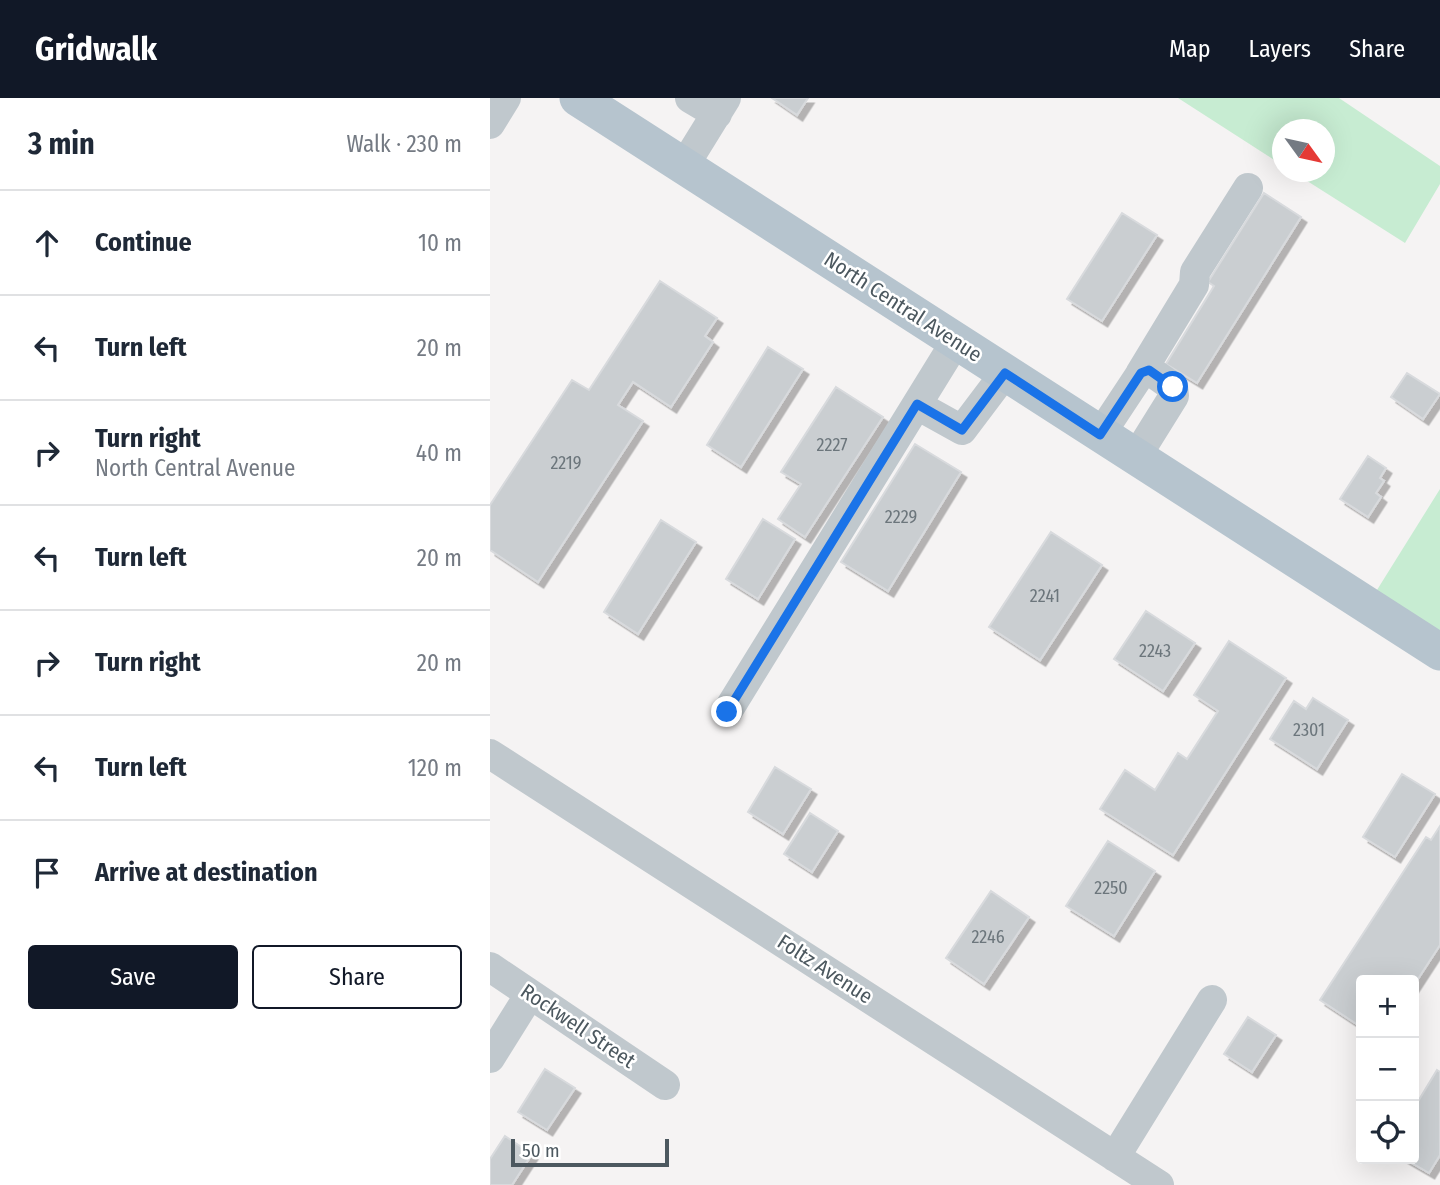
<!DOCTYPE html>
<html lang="en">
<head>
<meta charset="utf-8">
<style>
  body { margin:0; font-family:"Fira Sans Condensed",sans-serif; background:#f6f6f7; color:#1f2937 }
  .controls { position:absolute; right:21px; bottom:21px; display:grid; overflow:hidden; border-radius:7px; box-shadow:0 7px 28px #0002 }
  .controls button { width:63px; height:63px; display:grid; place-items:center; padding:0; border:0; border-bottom:2px solid #e0e1e3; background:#fff; color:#1f2937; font:35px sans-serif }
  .compass { position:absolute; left:782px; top:21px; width:63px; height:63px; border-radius:50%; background:#fff; box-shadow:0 7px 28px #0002; rotate:123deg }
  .scale { position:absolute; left:21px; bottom:18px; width:158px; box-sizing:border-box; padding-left:7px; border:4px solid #4c585f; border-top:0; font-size:19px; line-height:24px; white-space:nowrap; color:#4c585f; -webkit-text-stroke:5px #fff; paint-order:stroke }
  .stop { position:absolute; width:21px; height:21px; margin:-16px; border:5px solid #1a73e8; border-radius:50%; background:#fff }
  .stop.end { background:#1a73e8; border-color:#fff; box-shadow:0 2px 7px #0008 }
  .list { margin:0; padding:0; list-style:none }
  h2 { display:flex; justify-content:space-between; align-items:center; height:91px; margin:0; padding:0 28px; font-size:30px }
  h2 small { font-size:23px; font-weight:400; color:#747a83 }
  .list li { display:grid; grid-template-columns:46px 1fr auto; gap:21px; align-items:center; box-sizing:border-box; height:105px; padding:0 28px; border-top:2px solid #e0e1e3 }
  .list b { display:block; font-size:26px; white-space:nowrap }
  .list p { margin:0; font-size:23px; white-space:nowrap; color:#747a83 }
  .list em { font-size:23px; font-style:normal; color:#747a83 }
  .actions { display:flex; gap:14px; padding:21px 28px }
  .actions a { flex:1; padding:16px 0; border:2px solid #111827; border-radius:7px; text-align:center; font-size:24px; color:#111827 }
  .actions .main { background:#111827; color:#fff }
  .icon { flex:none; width:38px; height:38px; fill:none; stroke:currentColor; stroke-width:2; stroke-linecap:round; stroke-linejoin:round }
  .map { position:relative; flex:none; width:950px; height:1087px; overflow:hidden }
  header { display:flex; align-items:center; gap:42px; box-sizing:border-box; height:98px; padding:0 35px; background:#111827; color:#fff }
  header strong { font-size:33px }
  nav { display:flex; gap:38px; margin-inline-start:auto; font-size:24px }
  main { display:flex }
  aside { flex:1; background:#fff }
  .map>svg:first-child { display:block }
  .green { fill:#c7ecd2 }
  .building { fill:#caced1; stroke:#d8dadd; stroke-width:2; filter:url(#shadow) }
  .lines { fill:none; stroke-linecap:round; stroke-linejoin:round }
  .minor { stroke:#c0c8cd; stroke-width:30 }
  .major { stroke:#b6c4ce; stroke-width:37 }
  .route { stroke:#1a73e8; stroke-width:9 }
  .labels { text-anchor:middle; stroke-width:5; stroke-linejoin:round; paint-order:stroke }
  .number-label { font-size:18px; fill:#6c767c }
  .street-label { font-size:21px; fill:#4c585f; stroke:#fff }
</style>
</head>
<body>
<header>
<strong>Gridwalk</strong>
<nav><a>Map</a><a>Layers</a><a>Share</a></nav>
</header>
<main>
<aside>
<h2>3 min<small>Walk · 230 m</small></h2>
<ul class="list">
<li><svg class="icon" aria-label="ahead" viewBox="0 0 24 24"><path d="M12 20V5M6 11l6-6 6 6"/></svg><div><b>Continue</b></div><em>10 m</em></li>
<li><svg class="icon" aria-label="left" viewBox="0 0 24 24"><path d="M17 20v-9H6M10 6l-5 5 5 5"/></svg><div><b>Turn left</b></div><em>20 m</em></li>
<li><svg class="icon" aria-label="right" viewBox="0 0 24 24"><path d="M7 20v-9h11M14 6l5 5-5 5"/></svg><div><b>Turn right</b><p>North Central Avenue</p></div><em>40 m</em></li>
<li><svg class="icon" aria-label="left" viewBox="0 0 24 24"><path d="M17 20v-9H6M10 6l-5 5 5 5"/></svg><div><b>Turn left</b></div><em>20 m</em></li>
<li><svg class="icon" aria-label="right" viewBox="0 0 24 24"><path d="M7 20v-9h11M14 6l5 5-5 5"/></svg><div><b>Turn right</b></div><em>20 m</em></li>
<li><svg class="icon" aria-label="left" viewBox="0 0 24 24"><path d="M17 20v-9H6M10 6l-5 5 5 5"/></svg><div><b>Turn left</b></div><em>120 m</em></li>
<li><svg class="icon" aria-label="arrive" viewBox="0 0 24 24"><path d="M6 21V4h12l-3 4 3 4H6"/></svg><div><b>Arrive at destination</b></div></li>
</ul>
<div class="actions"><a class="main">Save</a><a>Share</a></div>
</aside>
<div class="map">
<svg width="950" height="1087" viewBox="0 0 950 1087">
  <defs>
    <filter id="shadow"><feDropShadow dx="5.5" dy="5.5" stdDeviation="0" flood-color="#0004"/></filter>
  </defs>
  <rect width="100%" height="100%" fill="#f5f3f3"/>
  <path class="green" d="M688,0H849L950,68V86L915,145L803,74H834V32H792V67Z
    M950,391V554L877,508Z"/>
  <path class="building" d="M282,0H318L307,17Z
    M774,95L811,119L707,285L676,266L724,188L718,184Z
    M632,115L667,137L612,223L577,201Z
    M170,183L227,220L215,238L223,244L181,309L143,284L128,307L153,323L48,484L0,452V407L82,282L99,292Z
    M278,249L313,271L251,369L217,347Z
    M917,275L950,296L933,321L901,299Z
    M346,289L393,319L315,439L288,421L311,386L291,374Z
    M425,346L471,374L398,493L351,464Z
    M878,358L896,370L890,380L894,383L886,395L891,399L878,419L850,401Z
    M273,421L305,441L268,501L236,481Z
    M171,422L206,444L148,536L114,514Z
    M561,434L612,467L550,562L499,529Z
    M656,513L705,545L673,593L624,561Z
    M739,543L796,580L683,757L610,711L635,672L665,692L688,655L697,661L728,613L704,597Z
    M823,600L858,622L827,671L780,641L804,603L816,611Z
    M285,669L321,691L293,736L258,714Z
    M912,676L945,696L905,759L873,739Z
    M320,715L348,733L322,774L294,756Z
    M950,728V847L924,887V882H871V929L830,902L936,739L941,742Z
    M618,743L665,773L624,838L576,808Z
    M501,793L539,819L494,886L456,860Z
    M758,919L786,937L762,974L734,956Z
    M55,971L85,990L57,1032L28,1014Z
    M947,972L950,974V1057L939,1075L915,1061H924V1010Z
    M15,1038L42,1056L22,1087H0V1061Z"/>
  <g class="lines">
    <path class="minor" d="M200,0L227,16
      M0,26L16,0
      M194,68L236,0
      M650,276L704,187L705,174L758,90
      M427,307L472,332L515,275
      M610,337L651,275L659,272L683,289L684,298L646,359
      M237,614L466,243
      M0,656L669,1087
      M0,869L175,987
      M0,960L40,896
      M625,1059L722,902"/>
    <path class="major" d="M88,0L950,554"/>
  </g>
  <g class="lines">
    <path class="route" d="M237,614L427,306L472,332L515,275L610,337L651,275L659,272L683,289"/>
  </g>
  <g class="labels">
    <g class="number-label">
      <text x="342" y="353">2227</text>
      <text x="76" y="371">2219</text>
      <text x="411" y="425">2229</text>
      <text x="555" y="504">2241</text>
      <text x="665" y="559">2243</text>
      <text x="819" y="638">2301</text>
      <text x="621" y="796">2250</text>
      <text x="498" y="845">2246</text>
    </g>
    <g class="street-label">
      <text transform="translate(413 209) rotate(33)" y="7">North Central Avenue</text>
      <text transform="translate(335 871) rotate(33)" y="7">Foltz Avenue</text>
      <text transform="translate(88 928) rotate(34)" y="7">Rockwell Street</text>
    </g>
  </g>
</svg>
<div class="controls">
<button>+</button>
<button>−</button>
<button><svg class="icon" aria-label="locate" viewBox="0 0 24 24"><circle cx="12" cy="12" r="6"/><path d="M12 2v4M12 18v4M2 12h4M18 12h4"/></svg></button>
</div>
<svg class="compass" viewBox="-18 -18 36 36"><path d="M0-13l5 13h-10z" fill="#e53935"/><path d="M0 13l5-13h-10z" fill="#747a83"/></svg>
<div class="scale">50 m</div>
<div class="stop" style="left:683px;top:289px"></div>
<div class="stop end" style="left:237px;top:614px"></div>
</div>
</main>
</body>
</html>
